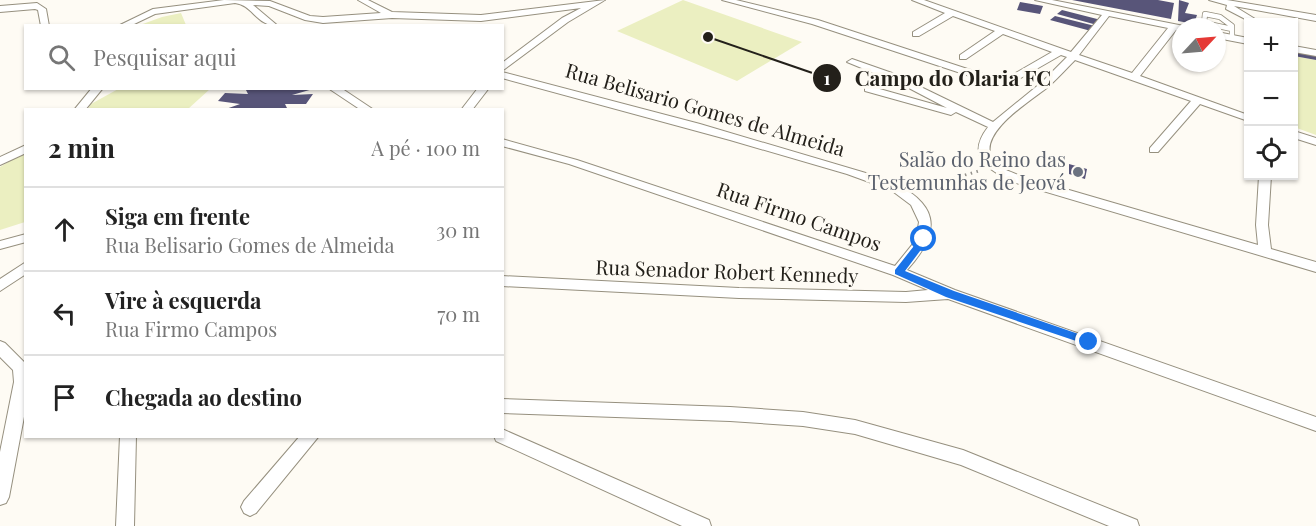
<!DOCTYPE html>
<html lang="pt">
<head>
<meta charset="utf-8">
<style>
  body { margin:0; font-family:"Playfair Display",serif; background:#f6f6f6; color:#222 }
  .controls { position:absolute; right:18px; top:18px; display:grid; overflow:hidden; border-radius:0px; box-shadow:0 2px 4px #0004 }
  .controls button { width:54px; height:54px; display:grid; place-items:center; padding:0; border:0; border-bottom:2px solid #e0e0e0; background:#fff; color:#222; font:30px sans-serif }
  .compass { position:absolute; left:1172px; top:18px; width:54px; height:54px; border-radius:50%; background:#fff; box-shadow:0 2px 4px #0004; rotate:64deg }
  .stop { position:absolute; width:18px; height:18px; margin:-14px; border:4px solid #1a73e8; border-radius:50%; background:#fff }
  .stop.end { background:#1a73e8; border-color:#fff; box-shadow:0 2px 6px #0008 }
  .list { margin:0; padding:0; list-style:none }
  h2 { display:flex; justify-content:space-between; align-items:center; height:78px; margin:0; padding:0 24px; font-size:26px }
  h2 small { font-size:20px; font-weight:400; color:#767676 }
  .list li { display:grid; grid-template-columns:39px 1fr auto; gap:18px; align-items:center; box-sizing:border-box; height:84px; padding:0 24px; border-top:2px solid #e0e0e0 }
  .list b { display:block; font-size:22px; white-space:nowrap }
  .list p { margin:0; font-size:20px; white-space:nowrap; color:#767676 }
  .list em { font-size:20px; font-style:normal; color:#767676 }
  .icon { flex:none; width:33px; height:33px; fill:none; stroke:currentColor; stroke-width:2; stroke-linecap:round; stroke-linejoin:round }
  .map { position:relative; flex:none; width:1316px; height:526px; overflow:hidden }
  .search { position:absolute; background:#fff; box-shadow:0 2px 4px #0004; left:24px; top:24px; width:480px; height:66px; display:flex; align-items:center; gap:15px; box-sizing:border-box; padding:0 21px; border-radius:0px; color:#767676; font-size:22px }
  .panel { position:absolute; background:#fff; box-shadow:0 2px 4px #0004; left:24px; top:108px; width:480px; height:330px; border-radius:0px }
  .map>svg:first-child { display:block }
  .green { fill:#ebefc1 }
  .building { fill:#585579 }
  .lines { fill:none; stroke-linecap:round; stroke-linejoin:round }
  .service-casing { stroke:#96907f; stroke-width:6 }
  .minor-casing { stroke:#96907f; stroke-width:2 }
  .path { stroke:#94918b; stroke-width:3; stroke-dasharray:1.5 4.5; stroke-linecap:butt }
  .service { stroke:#fff; stroke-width:4.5 }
  .minor { fill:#fff; fill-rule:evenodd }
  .route { fill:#1a73e8 }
  .worship-dot { fill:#6b7280; stroke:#fefbf4; stroke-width:2 }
  .labels { text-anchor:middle; stroke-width:6; stroke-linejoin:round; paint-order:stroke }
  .street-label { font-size:20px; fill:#23201a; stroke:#fefbf4 }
  .worship-label { font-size:20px; fill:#5b616d; stroke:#fefbf4; text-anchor:end }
  .leader { fill:none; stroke:#23201a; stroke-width:2 }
  .callout-dot { fill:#23201a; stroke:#fefbf4; stroke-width:2 }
  .mark-label { font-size:18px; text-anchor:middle; font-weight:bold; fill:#fff }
  .callout-label { font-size:21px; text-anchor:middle; font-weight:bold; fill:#23201a; stroke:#fefbf4; stroke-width:6; stroke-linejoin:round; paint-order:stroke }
</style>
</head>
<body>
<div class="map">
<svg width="1316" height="526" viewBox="0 0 1316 526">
  <rect width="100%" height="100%" fill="#fefbf4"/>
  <path class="green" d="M683,0L802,42L737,81L617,31Z
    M181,13L186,25H140L162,17Z
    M1294,56L1316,60V135L1294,127Z
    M120,88H210V89L188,109H88L91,104Z
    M25,152V222L0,230V167Z"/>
  <path class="building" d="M1072,0H1158L1174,3L1171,19Z
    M1179,0L1189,3L1185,13L1197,15L1194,24L1178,21Z
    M1020,2L1043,6L1040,14L1017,10Z
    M1062,10L1101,20L1097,25L1057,14Z
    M1055,16L1095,26L1091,31L1050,20Z
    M1294,50L1316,54V60L1294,56Z
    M245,88H313V89L292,95L313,94L306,104H285L288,110H223L240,104L218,101L225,93L248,94Z
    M1069,164L1087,169L1085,179L1069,174Z"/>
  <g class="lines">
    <g class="service-casing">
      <path id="service" d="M1205,14L1220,17L1232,26V29L1204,23Z
        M1232,29V38"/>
    </g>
    <g class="minor-casing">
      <path id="minor" d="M224,0L270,1L310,16L323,17L381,13L358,0H368L392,12L481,15L605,0L568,22L502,71V63L562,18L581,8L481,21L392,18L323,23L305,20L269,6L253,5L278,26C256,26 253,5 235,3L155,14L130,26H118L153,9Z
        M722,0H736L818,20L995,78H1007L1052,52L1003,34L966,59H960V55L995,31L953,16L919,36H913V32L945,13L912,0H924L1071,52L1102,15L1035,0H1052L1184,26L1181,27V31L1176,30L1140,76L1248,115V121L1200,104L1158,152H1150V148L1191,101L1075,60C1066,69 1058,78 1048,87C1032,100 975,134 993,160C999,169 1012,172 1021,176L1258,245L1256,225L1259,176H1271L1268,225L1271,249L1316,262V272L1013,182C988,169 965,157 988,127L956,112L951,115L865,91V87L869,86L947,108L903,85L847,62L852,59L892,73L993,122L1042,82L1067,57L1061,55L1012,83L994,84L812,24ZM1109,16L1168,28L1132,73L1079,55Z
        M1209,0H1227L1316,15V21L1234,6L1260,22H1251L1226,9L1227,5Z
        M37,3L46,9L49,26H41L38,10L35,9L0,12V6Z
        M1217,32L1248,38V44L1217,38Z
        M1294,46L1316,50V56L1294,52Z
        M502,72L700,124L886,179C937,202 945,228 907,270L955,290L1316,417V431L948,299L906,302L739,298L502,286V276L739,288L906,292L928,290L893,275L569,164L502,146V139L577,160L895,266L916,240L919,222L911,205L891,190L847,174L730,140L502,78Z
        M92,88H103L85,110H74Z
        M328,88H341L374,110H361Z
        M478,88H489L472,110H461Z
        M1294,131L1316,138V145L1294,138Z
        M26,145V153L0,165V157Z
        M26,234V242L0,249V241Z
        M26,262V274L0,291V279Z
        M0,341L5,343L26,364V406L9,497L6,503L0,505V452L14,382L13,370L0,357Z
        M502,399L730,407L803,412L855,420L963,450L1137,520L1139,526H1109L961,465L855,434L803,426L730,421L502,413Z
        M502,429L709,520L711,526H682L496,441L494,436H502Z
        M120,436H136L134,526H116Z
        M300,436H319L256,513L250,516L244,513L241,507L244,501Z"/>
    </g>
    <path class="path" d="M919,189L982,170"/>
    <use href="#service" class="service"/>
    <use href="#minor" class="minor"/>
  </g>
  <path class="route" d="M924,236L929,239L905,271L954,291L1093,339V344H1085L946,297L895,274V270L921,237Z"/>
  <circle class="worship-dot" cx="1078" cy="172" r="6"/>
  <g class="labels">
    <g class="street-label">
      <text transform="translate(705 110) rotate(16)" y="7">Rua Belisario Gomes de Almeida</text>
      <text transform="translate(799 217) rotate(19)" y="7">Rua Firmo Campos</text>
      <text transform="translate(727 272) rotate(2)" y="7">Rua Senador Robert Kennedy</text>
    </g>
    <g class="worship-label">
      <text x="1066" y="167">Salão do Reino das<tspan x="1066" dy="23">Testemunhas de Jeová</tspan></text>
    </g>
  </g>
  <path class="leader" d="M708 37L827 78"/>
  <g class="callout-dot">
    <circle cx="708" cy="37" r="6"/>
    <circle cx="827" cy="78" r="15"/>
  </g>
  <g class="mark-label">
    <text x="827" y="85">1</text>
  </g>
  <g class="callout-label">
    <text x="953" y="86">Campo do Olaria FC</text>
  </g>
</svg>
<div class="controls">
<button>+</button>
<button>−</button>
<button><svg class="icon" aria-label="locate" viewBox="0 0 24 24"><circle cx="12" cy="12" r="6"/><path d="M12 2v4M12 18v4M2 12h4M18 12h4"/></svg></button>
</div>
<svg class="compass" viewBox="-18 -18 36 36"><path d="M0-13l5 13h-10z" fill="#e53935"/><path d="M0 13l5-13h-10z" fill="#767676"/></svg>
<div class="stop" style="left:924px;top:239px"></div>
<div class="stop end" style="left:1089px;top:342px"></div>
<div class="search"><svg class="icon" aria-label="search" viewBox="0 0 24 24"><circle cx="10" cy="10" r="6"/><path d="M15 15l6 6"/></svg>Pesquisar aqui</div>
<section class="panel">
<h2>2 min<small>A pé · 100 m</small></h2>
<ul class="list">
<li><svg class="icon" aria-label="ahead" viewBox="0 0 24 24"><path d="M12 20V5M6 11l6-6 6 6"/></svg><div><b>Siga em frente</b><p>Rua Belisario Gomes de Almeida</p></div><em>30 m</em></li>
<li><svg class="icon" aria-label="left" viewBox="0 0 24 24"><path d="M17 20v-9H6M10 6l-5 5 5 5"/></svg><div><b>Vire à esquerda</b><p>Rua Firmo Campos</p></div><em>70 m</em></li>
<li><svg class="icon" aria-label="arrive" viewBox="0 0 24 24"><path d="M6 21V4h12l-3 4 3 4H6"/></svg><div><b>Chegada ao destino</b></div></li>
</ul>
</section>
</div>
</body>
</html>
